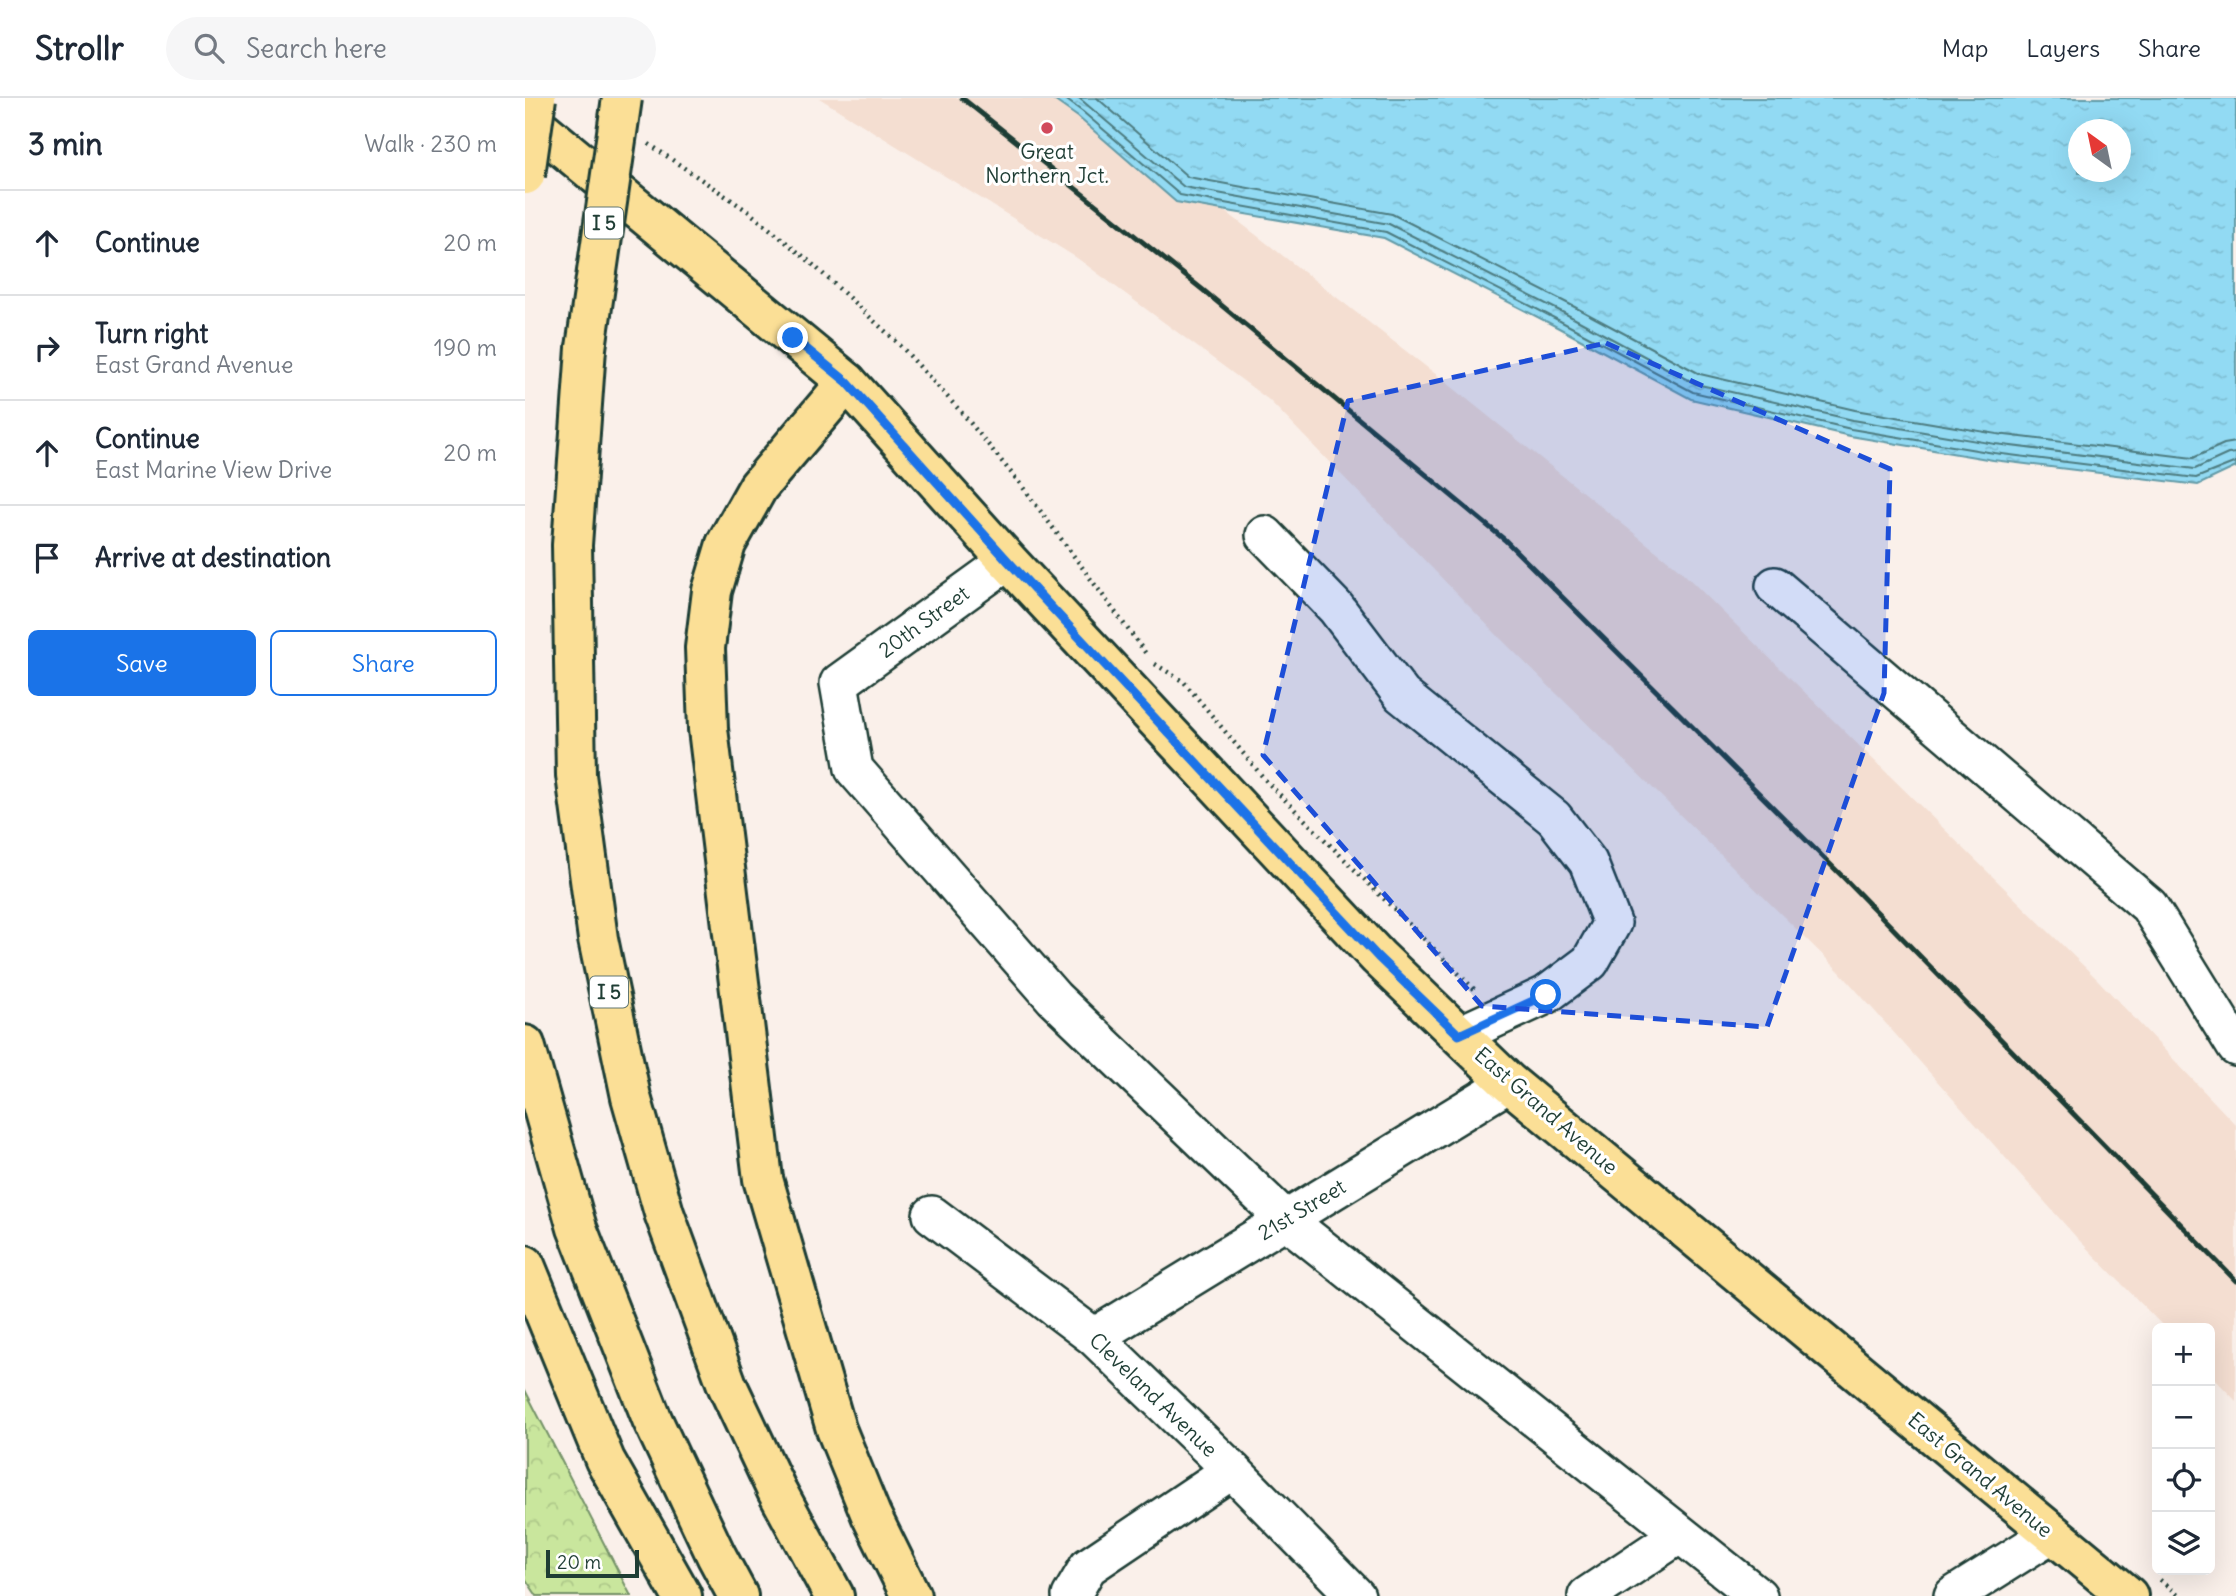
<!DOCTYPE html>
<html lang="en">
<head>
<meta charset="utf-8">
<style>
  body { margin:0; font-family:Delius,sans-serif; background:#f6f6f7; color:#1f2937 }
  .controls { position:absolute; right:21px; bottom:21px; display:grid; overflow:hidden; border-radius:10px; box-shadow:0 7px 28px #0002 }
  .controls button { width:63px; height:63px; display:grid; place-items:center; padding:0; border:0; border-bottom:2px solid #e0e1e3; background:#fff; color:#1f2937; font:35px sans-serif }
  .compass { position:absolute; left:1543px; top:21px; width:63px; height:63px; border-radius:50%; background:#fff; box-shadow:0 7px 28px #0002; rotate:327deg }
  .scale { position:absolute; left:21px; bottom:18px; width:93px; box-sizing:border-box; padding-left:7px; border:4px solid #1f3d34; border-top:0; font-size:19px; line-height:24px; white-space:nowrap; color:#1f3d34; -webkit-text-stroke:5px #fff; paint-order:stroke }
  .stop { position:absolute; width:21px; height:21px; margin:-16px; border:5px solid #1a73e8; border-radius:50%; background:#fff }
  .stop.end { background:#1a73e8; border-color:#fff; box-shadow:0 2px 7px #0008 }
  .list { margin:0; padding:0; list-style:none }
  h2 { display:flex; justify-content:space-between; align-items:center; height:91px; margin:0; padding:0 28px; font-size:30px }
  h2 small { font-size:23px; font-weight:400; color:#747a83 }
  .list li { display:grid; grid-template-columns:46px 1fr auto; gap:21px; align-items:center; box-sizing:border-box; height:105px; padding:0 28px; border-top:2px solid #e0e1e3 }
  .list b { display:block; font-size:26px; white-space:nowrap }
  .list p { margin:0; font-size:23px; white-space:nowrap; color:#747a83 }
  .list em { font-size:23px; font-style:normal; color:#747a83 }
  .actions { display:flex; gap:14px; padding:21px 28px }
  .actions a { flex:1; padding:16px 0; border:2px solid #1a73e8; border-radius:10px; text-align:center; font-size:24px; color:#1a73e8 }
  .actions .main { background:#1a73e8; color:#fff }
  .icon { flex:none; width:38px; height:38px; fill:none; stroke:currentColor; stroke-width:2; stroke-linecap:round; stroke-linejoin:round }
  .map { position:relative; flex:none; width:1711px; height:1498px; overflow:hidden }
  header { display:flex; align-items:center; gap:42px; box-sizing:border-box; height:98px; padding:0 35px; background:#fff; border-bottom:2px solid #e0e1e3 }
  header strong { font-size:33px }
  nav { display:flex; gap:38px; margin-inline-start:auto; font-size:24px }
  .search { width:490px; height:63px; background:#f6f6f7; display:flex; align-items:center; gap:18px; box-sizing:border-box; padding:0 24px; border-radius:38px; color:#747a83; font-size:26px }
  main { display:flex }
  aside { flex:1; background:#fff }
  .map>svg:first-child { display:block }
  .built { fill:#f4ded1 }
  .park { fill:url(#park-crowns); stroke:#749268; stroke-width:2 }
  .water { fill:url(#water-ripples); stroke:#649ba7; stroke-width:2; fill-rule:evenodd }
  .lines { fill:none; stroke-linecap:round; stroke-linejoin:round }
  .shore { stroke:#4d7c80; stroke-width:2 }
  .minor-casing { stroke:#1f3d34; stroke-width:42 }
  .major-casing { stroke:#1f3d34; stroke-width:44 }
  .highway-casing { stroke:#1f3d34; stroke-width:44 }
  .path { stroke:#1f3d34; stroke-width:4.5; stroke-dasharray:2 5; stroke-linecap:butt }
  .minor { stroke:#fff; stroke-width:37 }
  .major { stroke:#fbdf96; stroke-width:38 }
  .highway { stroke:#fbdf96; stroke-width:38 }
  .rail { stroke:#1f3d34; stroke-width:5 }
  .highway-bridge-casing { stroke:#1f3d34; stroke-width:44; stroke-linecap:butt }
  .highway-bridge { stroke:#fbdf96; stroke-width:38 }
  .route { stroke:#1a73e8; stroke-width:9 }
  .marked { fill:#1d4ed8; fill-opacity:0.2; stroke:#1d4ed8; stroke-width:5; stroke-dasharray:14 9; stroke-linejoin:round }
  .poi-dot { fill:#d1495b; stroke:#fff; stroke-width:2.5 }
  .labels { text-anchor:middle; stroke-width:6; stroke-linejoin:round; paint-order:stroke }
  .shield { fill:#fff; stroke:#627771; stroke-width:2 }
  .shield-label { font-size:19px; font-weight:bold; fill:#1f3d34 }
  .poi-label { font-size:21px; fill:#1f3d34; stroke:#fff }
  .street-label { font-size:21px; fill:#1f3d34; stroke:#fff }
</style>
</head>
<body>
<header>
<strong>Strollr</strong>
<div class="search"><svg class="icon" aria-label="search" viewBox="0 0 24 24"><circle cx="10" cy="10" r="6"/><path d="M15 15l6 6"/></svg>Search here</div>
<nav><a>Map</a><a>Layers</a><a>Share</a></nav>
</header>
<main>
<aside>
<h2>3 min<small>Walk · 230 m</small></h2>
<ul class="list">
<li><svg class="icon" aria-label="ahead" viewBox="0 0 24 24"><path d="M12 20V5M6 11l6-6 6 6"/></svg><div><b>Continue</b></div><em>20 m</em></li>
<li><svg class="icon" aria-label="right" viewBox="0 0 24 24"><path d="M7 20v-9h11M14 6l5 5-5 5"/></svg><div><b>Turn right</b><p>East Grand Avenue</p></div><em>190 m</em></li>
<li><svg class="icon" aria-label="ahead" viewBox="0 0 24 24"><path d="M12 20V5M6 11l6-6 6 6"/></svg><div><b>Continue</b><p>East Marine View Drive</p></div><em>20 m</em></li>
<li><svg class="icon" aria-label="arrive" viewBox="0 0 24 24"><path d="M6 21V4h12l-3 4 3 4H6"/></svg><div><b>Arrive at destination</b></div></li>
</ul>
<div class="actions"><a class="main">Save</a><a>Share</a></div>
</aside>
<div class="map">
<svg width="1711" height="1498" viewBox="0 0 1711 1498">
  <defs>
    <pattern id="park-crowns" width="20" height="18" patternUnits="userSpaceOnUse" patternTransform="scale(1.75)"><rect width="20" height="18" fill="#c9e69d"/><path d="M2 6a3 3 0 1 1 6 0M12 15a3 3 0 1 1 6 0" fill="none" stroke="#acc688"/></pattern>
    <pattern id="water-ripples" width="26" height="14" patternUnits="userSpaceOnUse" patternTransform="scale(1.75)"><rect width="26" height="14" fill="#92daf3"/><path d="M2 4q2-2 4 0t4 0M15 11q2-2 4 0t4 0" fill="none" stroke="#7dbcd1"/></pattern>
  </defs>
  <rect width="100%" height="100%" fill="#faf0ea"/>
  <filter id="ink" filterUnits="userSpaceOnUse"><feTurbulence type="fractalNoise" baseFrequency=".0143" numOctaves="2"/><feDisplacementMap in="SourceGraphic" scale="14" xChannelSelector="R" yChannelSelector="G"/><feConvolveMatrix kernelMatrix="1 2 1 2 8 2 1 2 1" color-interpolation-filters="sRGB"/></filter>
  <g filter="url(#ink)">
    <path class="built" d="M294,0H549L642,68L917,281L1156,473L1572,881L1711,1027V1303L1685,1276V1230H1640L1552,1140L1314,873L974,539L744,302L552,160Z"/>
    <path class="park" d="M0,1292L106,1498H12L0,1480Z"/>
    <path class="water" d="M526,0H1711V369L1673,387L1468,362L1325,338L1166,301L1032,229L859,140L651,104L553,19ZM1554,32H1596V74H1554Z"/>
    <g class="lines">
      <path class="shore" d="M539,0L558,14L655,97L861,134L1035,223L1168,294L1326,331L1469,355L1671,380L1711,364
        M554,0L659,89L864,126L1039,215L1171,286L1328,322L1470,346L1670,371L1703,356L1711,355
        M572,0L663,79L867,116L1044,206L1175,276L1330,312L1472,336L1668,360L1699,346L1711,344"/>
      <g class="minor-casing">
        <path id="minor" d="M740,437L811,510L877,597L1029,720L1063,764L1087,825L1065,864L1021,897L934,937
          M483,463L314,585L329,671L529,900L761,1122L1233,1498
          M1250,488L1624,808L1711,949
          M407,1117L569,1239L707,1372L831,1498
          M569,1239L984,985
          M546,1498L563,1469L707,1372
          M1062,1498L1155,1436
          M1428,1498L1526,1436"/>
      </g>
      <g class="major-casing">
        <path id="major" d="M0,18L322,284L483,463L853,859L984,985L1603,1498"/>
      </g>
      <g class="highway-casing">
        <path id="highway" d="M61,250L47,447L51,677L73,841L106,999L139,1115L202,1287L252,1393L309,1498
          M322,284L233,389L201,446L187,493L180,550L183,631L238,1081L311,1331L346,1417L386,1498
          M0,947L52,1130L127,1321L191,1457L213,1498
          M0,1167L80,1362L157,1498"/>
      </g>
      <path class="path" d="M124,46L224,114L284,163L373,245L438,316L497,388L622,557
        M630,566L659,584L742,684L951,893
        M1635,1482L1654,1498"/>
      <use href="#minor" class="minor"/>
      <use href="#major" class="major"/>
      <use href="#highway" class="highway"/>
      <path class="rail" d="M437,0L678,192L980,442L1318,779L1711,1183"/>
      <g class="highway-bridge-casing">
        <path id="highway-bridge" d="M0,77L11,0
          M61,250L97,0"/>
      </g>
      <use href="#highway-bridge" class="highway-bridge"/>
    </g>
  </g>
  <g class="lines" filter="url(#ink)">
    <path class="route" d="M268,240L322,284L483,463L853,859L934,937L1021,897"/>
  </g>
  <path class="marked" d="M1081,245L1365,371L1359,595L1242,929L957,908L738,657L823,303Z"/>
  <circle class="poi-dot" cx="522" cy="30" r="7"/>
  <g class="labels">
    <g class="shield">
      <rect x="60" y="109.5" width="38" height="31" rx="5"/>
      <rect x="65" y="878.5" width="38" height="31" rx="5"/>
    </g>
    <g class="shield-label">
      <text x="79" y="132">I 5</text>
      <text x="84" y="901">I 5</text>
    </g>
    <g class="poi-label">
      <text x="522" y="61">Great<tspan x="522" dy="24">Northern Jct.</tspan></text>
    </g>
    <g class="street-label">
      <text transform="translate(399 524) rotate(-36)" y="7">20th Street</text>
      <text transform="translate(1021 1013) rotate(41)" y="7">East Grand Avenue</text>
      <text transform="translate(777 1112) rotate(-31)" y="7">21st Street</text>
      <text transform="translate(628 1297) rotate(44)" y="7">Cleveland Avenue</text>
      <text transform="translate(1455 1377) rotate(40)" y="7">East Grand Avenue</text>
    </g>
  </g>
</svg>
<div class="controls">
<button>+</button>
<button>−</button>
<button><svg class="icon" aria-label="locate" viewBox="0 0 24 24"><circle cx="12" cy="12" r="6"/><path d="M12 2v4M12 18v4M2 12h4M18 12h4"/></svg></button>
<button><svg class="icon" aria-label="layers" viewBox="0 0 24 24"><path d="M12 4l9 5-9 5-9-5zM3 14l9 5 9-5"/></svg></button>
</div>
<svg class="compass" viewBox="-18 -18 36 36"><path d="M0-13l5 13h-10z" fill="#e53935"/><path d="M0 13l5-13h-10z" fill="#747a83"/></svg>
<div class="scale">20 m</div>
<div class="stop" style="left:1021px;top:897px"></div>
<div class="stop end" style="left:268px;top:240px"></div>
</div>
</main>
</body>
</html>
